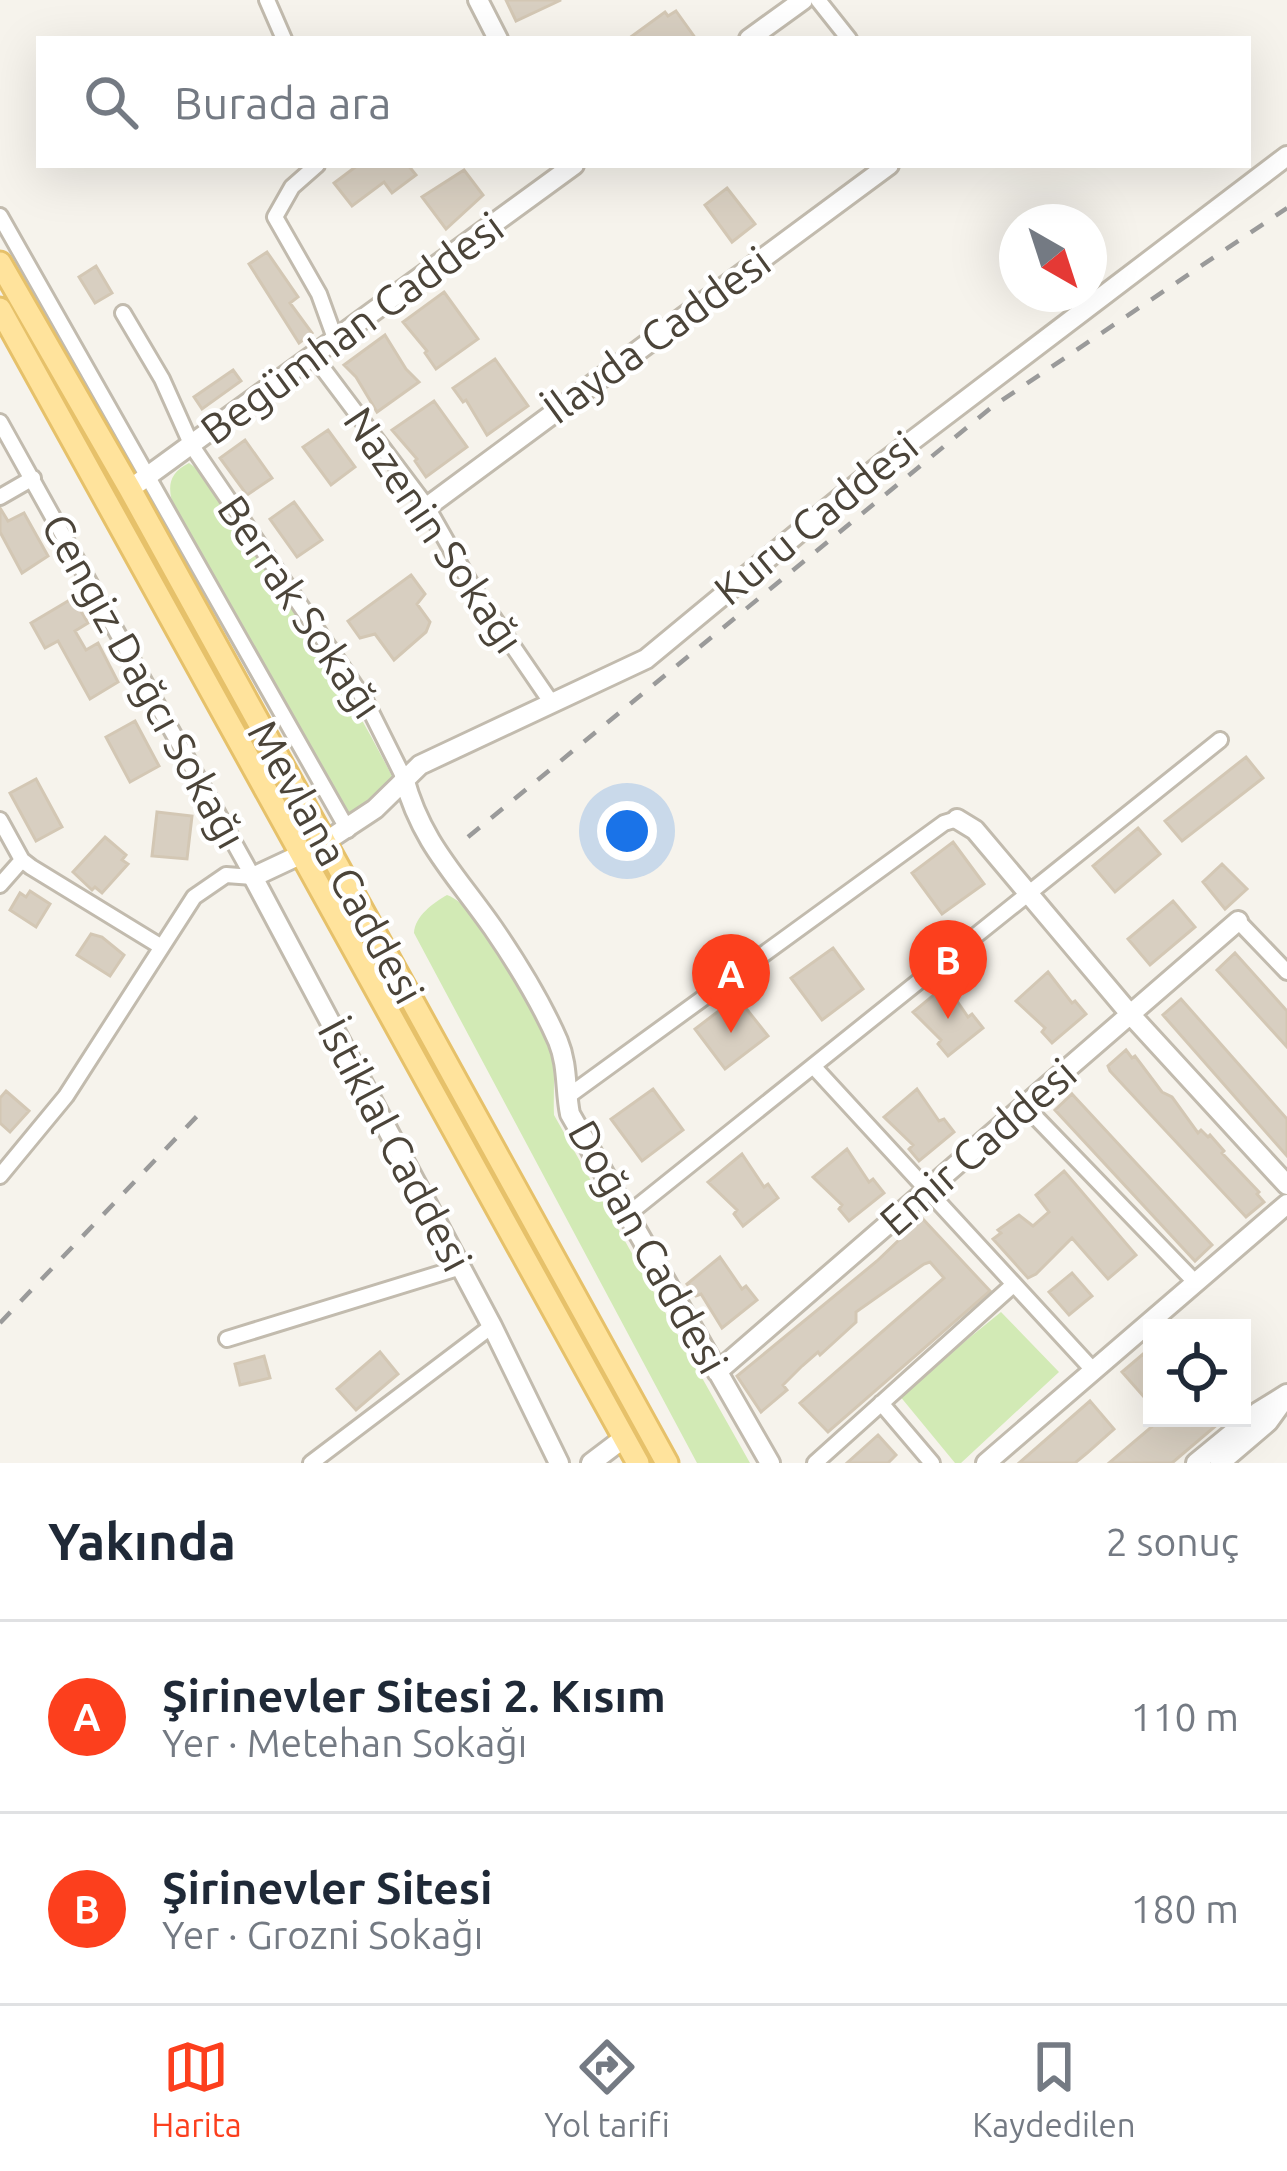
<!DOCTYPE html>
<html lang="tr">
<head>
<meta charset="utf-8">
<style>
  body { margin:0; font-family:Ubuntu,sans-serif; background:#f2f2f3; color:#1f2937 }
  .controls { position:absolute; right:36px; bottom:36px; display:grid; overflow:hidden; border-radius:0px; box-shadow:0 12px 48px #0002 }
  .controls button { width:108px; height:108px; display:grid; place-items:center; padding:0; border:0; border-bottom:3px solid #e0e1e3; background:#fff; color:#1f2937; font:60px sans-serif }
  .compass { position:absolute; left:999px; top:204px; width:108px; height:108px; border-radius:50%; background:#fff; box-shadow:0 12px 48px #0002; rotate:141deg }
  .you { position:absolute; left:627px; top:831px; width:42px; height:42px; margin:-30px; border:9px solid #fff; border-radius:50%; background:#1a73e8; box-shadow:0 0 0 18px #1a73e833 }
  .badge { display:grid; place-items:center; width:78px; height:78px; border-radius:50%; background:#fc3f1d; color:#fff; font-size:39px; font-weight:700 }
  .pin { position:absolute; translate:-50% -99px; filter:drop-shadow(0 3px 6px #0008) }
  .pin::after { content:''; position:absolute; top:63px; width:42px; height:36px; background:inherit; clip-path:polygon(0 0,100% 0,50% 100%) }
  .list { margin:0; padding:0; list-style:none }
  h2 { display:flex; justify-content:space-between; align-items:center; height:156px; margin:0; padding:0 48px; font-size:51px }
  h2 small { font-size:39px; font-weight:400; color:#747a83 }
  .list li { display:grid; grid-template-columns:78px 1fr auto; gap:36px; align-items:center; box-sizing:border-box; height:192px; padding:0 48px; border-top:3px solid #e0e1e3 }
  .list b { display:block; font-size:45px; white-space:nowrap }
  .list p { margin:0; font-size:39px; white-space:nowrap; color:#747a83 }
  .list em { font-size:39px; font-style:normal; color:#747a83 }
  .icon { flex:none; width:66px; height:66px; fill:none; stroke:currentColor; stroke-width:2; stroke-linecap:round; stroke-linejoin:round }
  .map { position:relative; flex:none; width:1287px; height:1463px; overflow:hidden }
  .search { position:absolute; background:#fff; box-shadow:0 12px 48px #0002; left:36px; right:36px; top:36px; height:132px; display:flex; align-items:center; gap:30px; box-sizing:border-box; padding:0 42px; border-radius:0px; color:#747a83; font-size:45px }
  .sheet { height:540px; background:#fff }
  nav { display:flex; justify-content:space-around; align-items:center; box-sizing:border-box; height:168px; border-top:3px solid #e0e1e3; background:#fff; font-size:33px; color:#747a83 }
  nav a { display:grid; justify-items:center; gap:6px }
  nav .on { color:#fc3f1d }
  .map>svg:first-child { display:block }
  .green { fill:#d2eab5 }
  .building { fill:#d8cfc1; stroke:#d3c7b4; stroke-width:3 }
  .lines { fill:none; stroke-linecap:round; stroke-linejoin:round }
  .minor-casing { stroke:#c2bbae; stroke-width:20 }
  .tertiary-casing { stroke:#c2bbae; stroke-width:24 }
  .primary-casing { stroke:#e6c16a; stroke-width:27 }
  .minor { stroke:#fff; stroke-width:14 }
  .tertiary { stroke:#fff; stroke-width:18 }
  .primary { stroke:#ffe39c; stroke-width:21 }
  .rail { stroke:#9a9a9a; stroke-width:4.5; stroke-dasharray:15 15; stroke-linecap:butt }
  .labels { text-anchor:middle; stroke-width:9; stroke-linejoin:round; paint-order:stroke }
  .street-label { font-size:42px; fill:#4b4439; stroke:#fff }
</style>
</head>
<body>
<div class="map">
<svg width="1287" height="1463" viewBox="0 0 1287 1463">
  <rect width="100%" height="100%" fill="#f6f3ec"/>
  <path class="green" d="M189,463L200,471C270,570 338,670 393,778L354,816L346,810L177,517C169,494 163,476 189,463Z
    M447,895C479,905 542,1016 551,1049C556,1070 553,1094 554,1115L750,1463H697L414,933C415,916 433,903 447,895Z
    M1001,1312L1059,1372L961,1463H955L899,1395Z"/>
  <path class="building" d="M506,0H561L516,21Z
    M676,11L696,39H628L665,12L668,16Z
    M358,165H408L416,175L392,193L384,182L352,206L334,183Z
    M464,170L483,195L446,229L422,197Z
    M727,188L755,224L732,242L705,205Z
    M267,252L298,297L290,303L312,333L299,343L249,264Z
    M96,266L112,293L95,303L79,277Z
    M444,292L478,339L436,369L425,353L427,351L403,322Z
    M385,335L406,369L419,382L377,412L356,377L344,365Z
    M495,359L528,406L487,435L466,400L463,402L453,388Z
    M233,370L241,381L202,409L194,397Z
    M434,401L467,447L426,477L415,461L417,459L392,430Z
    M328,430L355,467L331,485L303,447Z
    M245,440L272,478L247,495L220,458Z
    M294,502L322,540L297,557L270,519Z
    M0,508L8,521L24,513L48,556L22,573L0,532Z
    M411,575L425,594L417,604L430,622L426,632L394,660L375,634L360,638L348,621Z
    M73,598L88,623L75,631L86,650L98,643L118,682L90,699L58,641L45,648L31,623Z
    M135,721L159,766L130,782L106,737Z
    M1246,757L1263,778L1182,841L1165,821Z
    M36,779L62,827L36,841L10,793Z
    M157,812L192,816L187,859L152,856Z
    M1138,828L1160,854L1115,892L1093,866Z
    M105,837L126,855L122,860L128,864L102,893L95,887L92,890L73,872Z
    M953,842L984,884L942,914L912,873Z
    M1222,864L1247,889L1225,909L1203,882Z
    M30,891L50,904L36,927L10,910L20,893L26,897Z
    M1173,901L1195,927L1150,965L1128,939Z
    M91,934L102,937L124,955L110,976L77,955Z
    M833,948L863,989L822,1020L791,978Z
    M1235,953L1287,1011V1047L1217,970Z
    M1048,972L1072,1003L1075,1001L1086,1014L1052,1043L1042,1032L1045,1028L1016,1001Z
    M946,985L968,1017L972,1014L983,1028L948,1056L938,1044L941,1040L913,1012Z
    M737,997L768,1036L725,1069L695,1029Z
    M1181,999L1287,1119V1156L1163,1015Z
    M1126,1050L1132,1058L1135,1056L1162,1092L1172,1097L1198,1133L1201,1130L1208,1137L1210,1135L1224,1151L1222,1153L1259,1192L1257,1194L1264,1202L1246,1217L1110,1071L1108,1066Z
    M653,1089L683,1130L642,1161L611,1119Z
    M917,1089L939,1121L944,1119L954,1132L919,1161L909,1149L913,1145L884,1117Z
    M6,1091L29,1111L10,1132L0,1123V1098Z
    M1072,1094L1212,1245L1195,1261L1055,1110Z
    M847,1149L869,1182L873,1179L884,1193L849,1221L839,1209L842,1205L813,1177Z
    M742,1154L764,1187L768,1184L778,1198L743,1226L734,1214L737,1210L708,1182Z
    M1064,1171L1136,1255L1108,1279L1072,1238L1036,1274L1028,1278L993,1239L1001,1233L998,1230L1019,1215L1033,1226L1049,1212L1036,1195Z
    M922,1218L990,1291L828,1432L800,1403L944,1278L930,1262L924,1264L856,1312V1322L820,1355L818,1352L802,1366L783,1385L787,1390L761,1412L737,1376L877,1261Z
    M720,1257L742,1289L746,1286L757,1300L722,1328L701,1294L696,1296L687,1284Z
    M1072,1273L1092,1296L1069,1315L1049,1292Z
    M380,1352L398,1374L356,1410L337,1389Z
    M1143,1354L1152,1364V1406L1122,1372Z
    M264,1356L270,1378L240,1385L235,1364Z
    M1090,1401L1114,1429L1087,1453L1075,1463H1019Z
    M1162,1418H1225L1172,1463H1109Z
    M878,1435L896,1455L888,1463H847Z"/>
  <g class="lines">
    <g class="minor-casing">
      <path id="minor" d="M267,0L284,39
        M818,0L849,39
        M317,165L292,187L275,217L319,294L336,341
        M0,216L348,830
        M123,313L162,379L192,446L366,702L404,778
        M315,358L427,507L473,588L551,702
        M0,422L253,877
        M0,497L33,478
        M0,820L22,860L31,867L160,946
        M0,885L22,860
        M1238,921L1287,972
        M814,1067L1093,1370
        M567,1097L944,823L957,819
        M1025,1106L1195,1282
        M0,1176L66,1096L194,897L226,875L253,877
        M627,1215L1220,740
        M227,1339L461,1267
        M881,1403L932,1463
        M311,1463L492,1326
        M815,1463L1013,1285"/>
    </g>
    <g class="tertiary-casing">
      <path id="tertiary" d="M478,0L498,39
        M749,39L803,0
        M130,489L574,165
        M427,507L889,165
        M404,778C421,842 456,875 493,928C517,963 541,1002 558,1041C568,1065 565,1089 570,1114L770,1463
        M957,819L975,830L1130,1014L1287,1185
        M325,842L375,809L420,765L646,659L883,463L1287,156
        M302,854L253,877L492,1326L559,1463
        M717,1372L1238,921
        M591,1463L624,1438
        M986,1463L1287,1204
        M1196,1463L1258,1412L1287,1394
        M1220,1463L1268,1422L1281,1404"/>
    </g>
    <g class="primary-casing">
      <path id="primary" d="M0,263L130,489L667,1463
        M0,309L638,1463"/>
    </g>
    <use href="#minor" class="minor"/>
    <use href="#tertiary" class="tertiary"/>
    <use href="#primary" class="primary"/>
    <path class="rail" d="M468,837L992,407L1287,208
      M0,1323L199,1114"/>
  </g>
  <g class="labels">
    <g class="street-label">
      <text transform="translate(352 328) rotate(-36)" y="15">Begümhan Caddesi</text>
      <text transform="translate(657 335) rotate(-36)" y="15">İlayda Caddesi</text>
      <text transform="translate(816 518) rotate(-39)" y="15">Kuru Caddesi</text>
      <text transform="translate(434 530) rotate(56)" y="15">Nazenin Sokağı</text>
      <text transform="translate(300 607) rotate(56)" y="15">Berrak Sokağı</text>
      <text transform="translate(144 681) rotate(61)" y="15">Cengiz Dağcı Sokağı</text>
      <text transform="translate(336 862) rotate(61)" y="15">Mevlana Caddesi</text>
      <text transform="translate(395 1145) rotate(62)" y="15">İstiklal Caddesi</text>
      <text transform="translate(978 1147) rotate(-41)" y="15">Emir Caddesi</text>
      <text transform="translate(648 1247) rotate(61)" y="15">Doğan Caddesi</text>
    </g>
  </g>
</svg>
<div class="controls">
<button><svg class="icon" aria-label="locate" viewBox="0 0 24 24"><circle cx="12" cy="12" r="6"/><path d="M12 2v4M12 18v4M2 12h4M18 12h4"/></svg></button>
</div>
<svg class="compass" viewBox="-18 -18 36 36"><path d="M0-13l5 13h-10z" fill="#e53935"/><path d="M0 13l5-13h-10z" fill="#747a83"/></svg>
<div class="you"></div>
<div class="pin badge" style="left:731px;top:1033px">A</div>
<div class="pin badge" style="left:948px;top:1019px">B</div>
<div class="search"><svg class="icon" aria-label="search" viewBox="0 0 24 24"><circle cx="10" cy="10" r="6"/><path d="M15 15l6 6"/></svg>Burada ara</div>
</div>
<section class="sheet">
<h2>Yakında<small>2 sonuç</small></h2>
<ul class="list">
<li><span class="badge">A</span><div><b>Şirinevler Sitesi 2. Kısım</b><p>Yer · Metehan Sokağı</p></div><em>110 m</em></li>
<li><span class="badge">B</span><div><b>Şirinevler Sitesi</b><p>Yer · Grozni Sokağı</p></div><em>180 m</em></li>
</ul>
</section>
<nav>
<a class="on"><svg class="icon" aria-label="map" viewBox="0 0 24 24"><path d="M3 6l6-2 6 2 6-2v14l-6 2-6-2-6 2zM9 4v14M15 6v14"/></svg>Harita</a>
<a><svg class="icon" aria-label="directions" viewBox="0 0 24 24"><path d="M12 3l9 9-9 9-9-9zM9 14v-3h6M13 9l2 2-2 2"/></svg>Yol tarifi</a>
<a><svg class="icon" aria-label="saved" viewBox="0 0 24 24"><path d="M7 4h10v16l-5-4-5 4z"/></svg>Kaydedilen</a>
</nav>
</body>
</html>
